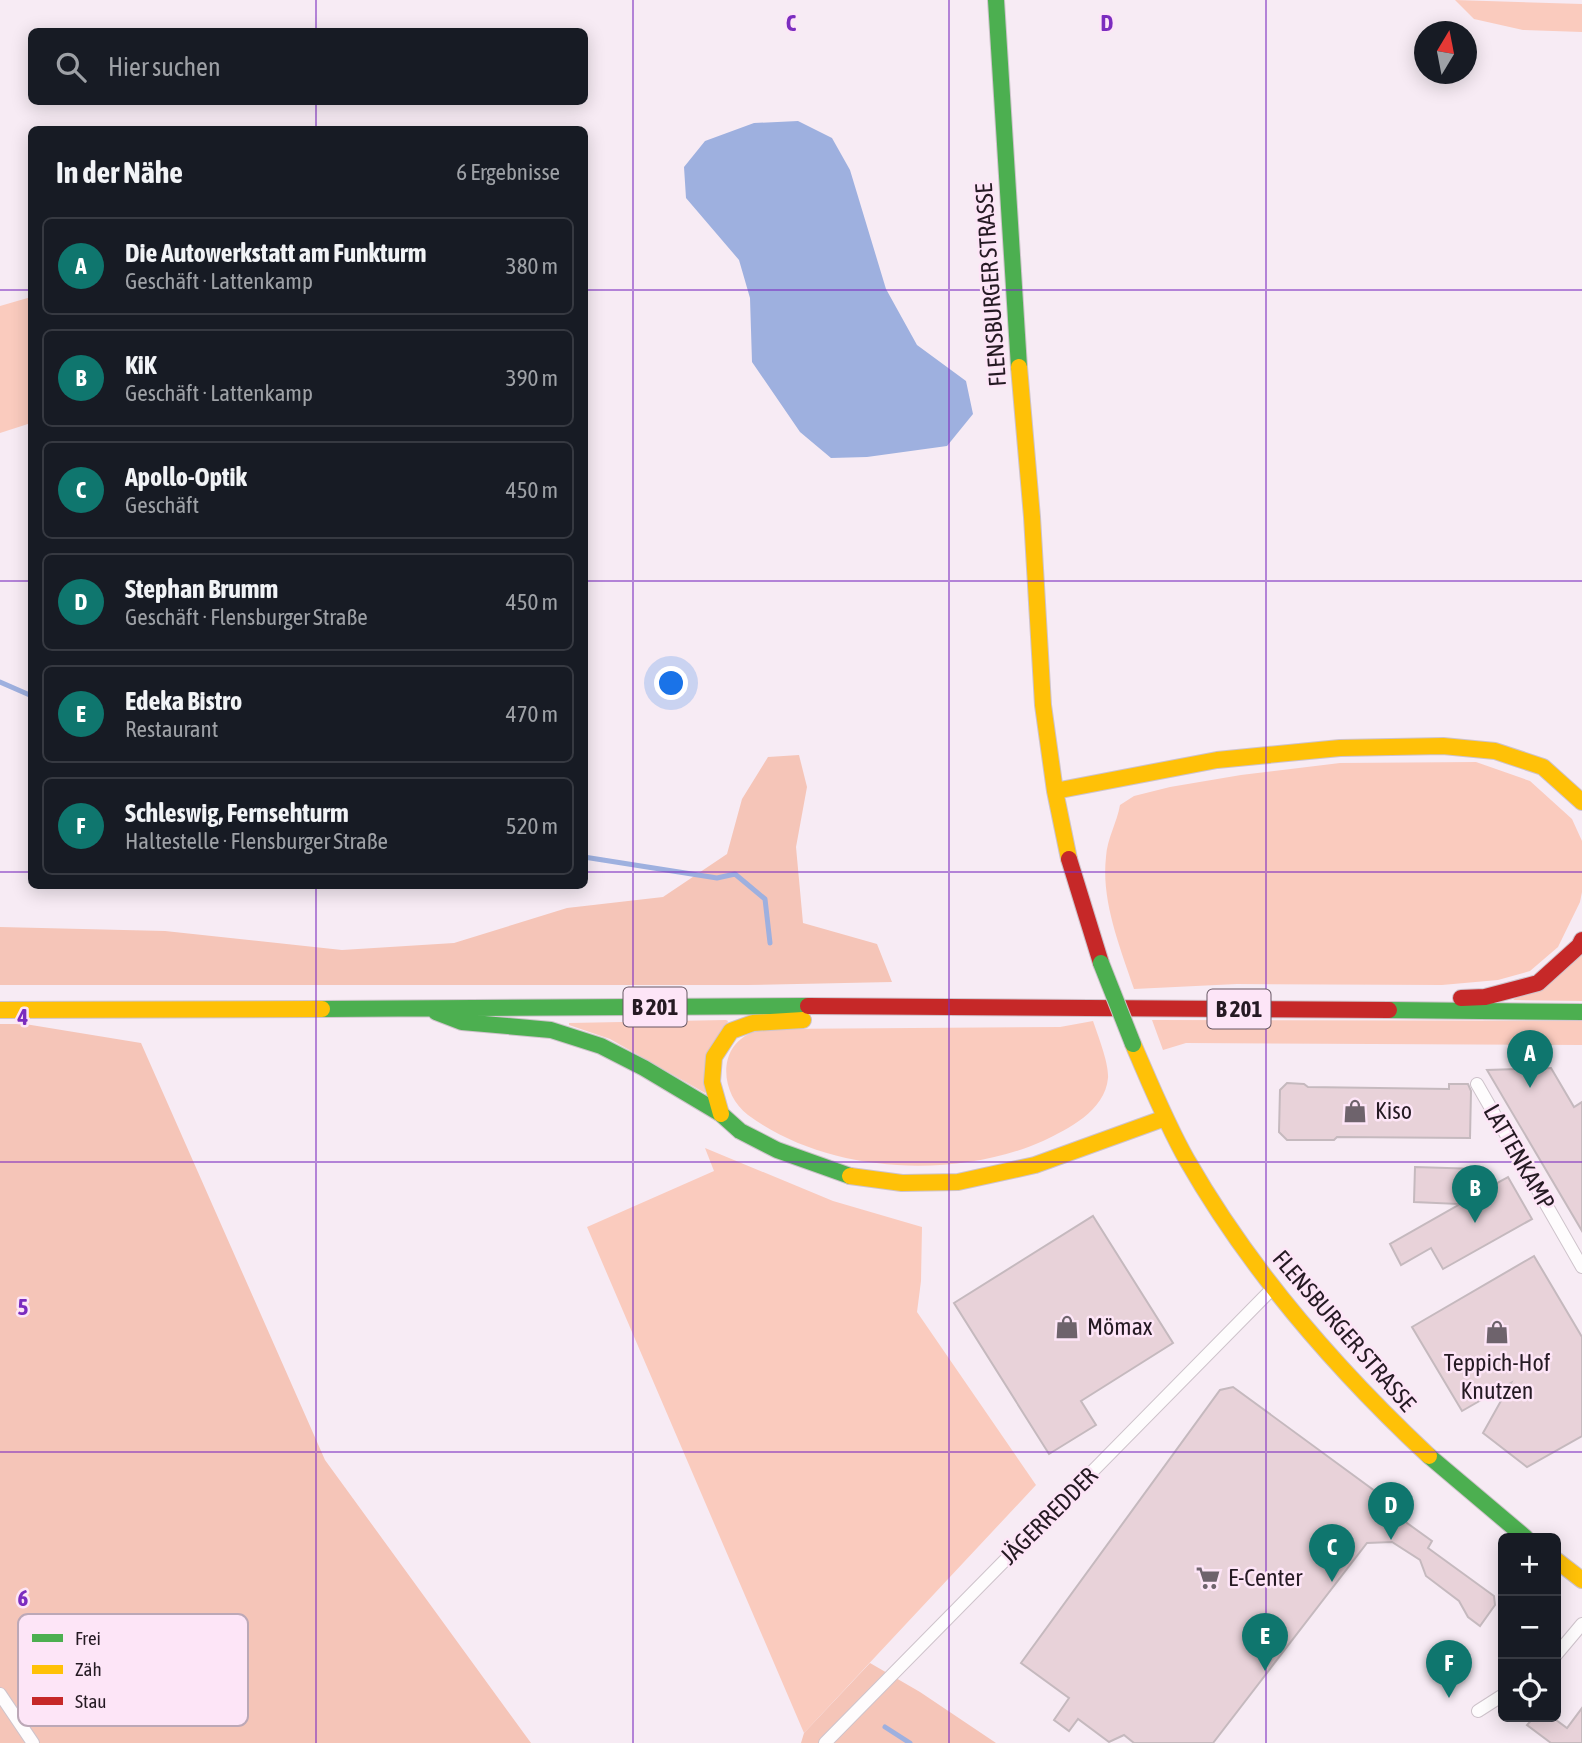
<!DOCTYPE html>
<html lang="de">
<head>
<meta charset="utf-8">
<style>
  body { margin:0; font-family:"Asap Condensed",sans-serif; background:#242831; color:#f1f3f6 }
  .controls { position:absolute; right:21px; bottom:21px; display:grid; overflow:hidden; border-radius:10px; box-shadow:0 4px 18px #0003 }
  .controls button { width:63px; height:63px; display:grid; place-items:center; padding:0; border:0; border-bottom:2px solid #363941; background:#171b24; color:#f1f3f6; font:35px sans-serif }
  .compass { position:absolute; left:1414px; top:21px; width:63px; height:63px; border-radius:50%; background:#171b24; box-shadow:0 4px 18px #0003; rotate:10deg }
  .you { position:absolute; left:672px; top:684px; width:24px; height:24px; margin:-18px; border:5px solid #fff; border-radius:50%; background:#1a73e8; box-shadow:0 0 0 10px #1a73e833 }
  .badge { display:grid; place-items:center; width:46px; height:46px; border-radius:50%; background:#0f766e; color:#fff; font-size:23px; font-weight:700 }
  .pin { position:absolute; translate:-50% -58px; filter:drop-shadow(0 2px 4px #0008) }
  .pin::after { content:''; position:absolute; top:37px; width:24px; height:21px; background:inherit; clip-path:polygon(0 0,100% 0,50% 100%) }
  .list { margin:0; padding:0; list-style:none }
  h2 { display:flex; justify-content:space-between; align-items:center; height:91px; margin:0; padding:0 28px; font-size:30px }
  h2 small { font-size:23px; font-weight:400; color:#9ea1a6 }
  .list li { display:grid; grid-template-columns:46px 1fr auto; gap:21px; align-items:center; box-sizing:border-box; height:98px; margin:0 14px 14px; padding:0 14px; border:2px solid #363941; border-radius:10px }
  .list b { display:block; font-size:26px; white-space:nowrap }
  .list p { margin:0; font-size:23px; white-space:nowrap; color:#9ea1a6 }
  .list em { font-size:23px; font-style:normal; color:#9ea1a6 }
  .icon { flex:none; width:38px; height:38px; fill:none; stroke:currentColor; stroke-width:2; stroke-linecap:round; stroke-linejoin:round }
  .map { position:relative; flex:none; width:1582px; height:1743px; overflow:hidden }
  .search { position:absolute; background:#171b24; box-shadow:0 4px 18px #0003; left:28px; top:28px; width:560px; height:77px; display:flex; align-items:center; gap:18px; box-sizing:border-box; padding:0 24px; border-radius:10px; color:#9ea1a6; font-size:26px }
  .panel { position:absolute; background:#171b24; box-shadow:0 4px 18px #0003; left:28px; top:126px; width:560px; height:763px; border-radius:10px }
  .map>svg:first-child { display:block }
  .green { fill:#facbbe }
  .forest { fill:#f5c5b8 }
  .water { fill:#9eb0df }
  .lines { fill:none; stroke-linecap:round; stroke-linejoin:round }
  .stream { stroke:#9eb0df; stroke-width:5 }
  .building { fill:#e8d2d9; stroke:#c5b9be; stroke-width:2 }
  .street-casing { stroke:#cec3cb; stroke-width:14 }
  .fast-casing { stroke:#cec3cb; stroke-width:18 }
  .slow-casing { stroke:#cec3cb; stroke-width:18 }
  .jam-casing { stroke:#cec3cb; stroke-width:18 }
  .street { stroke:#fefcfd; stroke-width:12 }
  .fast { stroke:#4caf50; stroke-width:16 }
  .slow { stroke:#ffc107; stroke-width:16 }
  .jam { stroke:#c62828; stroke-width:16 }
  .fast-bridge-casing { stroke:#cec3cb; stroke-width:18; stroke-linecap:butt }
  .fast-bridge { stroke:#4caf50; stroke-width:16 }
  .grid { fill:none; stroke:#7b2cbf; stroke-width:2; stroke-opacity:0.55 }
  .labels { text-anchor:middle; stroke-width:5; stroke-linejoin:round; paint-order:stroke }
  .shield { fill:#fde5f7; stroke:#665763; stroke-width:2 }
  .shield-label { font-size:23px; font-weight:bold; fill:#251a23 }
  .street-label { font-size:24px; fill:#251a23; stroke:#fde5f7 }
  .poi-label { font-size:24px; fill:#251a23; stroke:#fde5f7; text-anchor:start }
  .key { fill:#fde5f7; stroke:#bca8b7; stroke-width:2 }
  .key-label { font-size:19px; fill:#251a23 }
  .grid-label { font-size:23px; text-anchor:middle; font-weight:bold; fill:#7b2cbf; stroke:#fde5f7; stroke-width:5; stroke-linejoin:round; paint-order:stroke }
</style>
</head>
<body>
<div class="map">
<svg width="1582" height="1743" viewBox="0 0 1582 1743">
  <rect width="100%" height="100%" fill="#f7ebf4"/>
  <path class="green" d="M1455,0L1582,4V32L1523,30L1474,19Z
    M31,297V423L0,433V306Z
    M1476,762L1530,781L1572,819L1582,841V892L1580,902L1558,947L1530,971L1498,980L1442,985L1237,984L1134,989C1120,947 1101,901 1106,857C1107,838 1117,823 1120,805L1134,796L1170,787L1241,775L1340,763Z
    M1582,947V1001L1513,1000Z
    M726,1020L728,1021L705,1093L610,1039L569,1025V1023Z
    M1152,1020L1582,1021V1045L1186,1043L1163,1050Z
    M1093,1021C1098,1036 1109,1063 1108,1078C1105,1111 1068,1129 1043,1141C955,1180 827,1174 748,1115C721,1095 716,1048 751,1033C758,1030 766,1030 772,1029L1060,1027Z
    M705,1148L833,1201L922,1227L921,1281L917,1312L1036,1485L804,1733L587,1227L714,1171Z"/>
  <path class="forest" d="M799,755L807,787L796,847L803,923L877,944L892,982L747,985H0V927L165,931L342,950L454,943L567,908L663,897L727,854L742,799L768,757Z
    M0,1024H25L141,1043L325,1460L531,1743H0Z
    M870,1663L920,1692L996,1743H801L804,1733Z"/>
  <path class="water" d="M798,121L832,138L850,170L886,289L917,345L966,381L973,414L947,446L867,457L831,458L800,432L752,362L750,298L739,260L686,198L684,167L705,141L754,123Z"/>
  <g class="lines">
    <path class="stream" d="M0,682L32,696
      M584,857L717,878L735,874L765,899L770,943
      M885,1727L910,1743"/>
  </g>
  <path class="building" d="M1551,1068L1574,1107L1582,1102V1231L1487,1070Z
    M1287,1083L1304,1084L1308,1087L1449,1089V1084H1468L1471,1091L1470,1138L1337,1137L1334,1140H1287L1279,1132L1280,1090Z
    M1415,1167L1478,1169L1477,1194L1508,1177L1532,1219L1443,1269L1431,1248L1401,1265L1390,1244L1460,1204L1414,1202Z
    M1093,1216L1173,1343L1081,1401L1096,1425L1049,1454L954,1303Z
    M1534,1256L1582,1337V1436L1527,1467L1483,1433L1511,1383L1462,1411L1412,1327Z
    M1233,1387L1379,1494L1375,1500L1432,1541L1428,1548L1494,1596L1495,1605L1480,1626L1468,1617L1459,1601L1426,1576L1420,1560L1392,1542L1367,1543L1213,1743H1134L1124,1735L1109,1742L1078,1719L1069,1731L1054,1720L1069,1698L1021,1663L1220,1390Z
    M1582,1708V1743H1551L1527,1725L1534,1717H1552L1567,1728Z"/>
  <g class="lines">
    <g class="street-casing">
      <path id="street" d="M1477,1084L1582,1267
        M1556,1655L1582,1624
        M0,1694L33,1743
        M1478,1711L1503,1695
        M825,1743L1272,1289"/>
    </g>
    <g class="fast-casing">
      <path id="fast" d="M996,0L1019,367
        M322,1009L808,1006
        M1389,1010L1582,1012
        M436,1012L462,1022L551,1030L601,1046L644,1068L721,1114L740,1131L777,1150L850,1176
        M1429,1456L1526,1538"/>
    </g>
    <g class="slow-casing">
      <path id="slow" d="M1019,367L1032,517L1043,705L1055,791L1069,859
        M1055,791L1217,760L1340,748L1443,746L1495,751L1543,767L1582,802
        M0,1010L322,1009
        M1133,1044C1150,1083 1166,1123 1187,1160C1251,1272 1335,1368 1429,1456
        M721,1114L712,1082L714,1057L731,1031L753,1023L803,1020
        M850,1176L902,1183L958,1182L1035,1165L1165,1118
        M1556,1560L1582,1580"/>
    </g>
    <g class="jam-casing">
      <path id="jam" d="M1069,859L1101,963
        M1461,998L1485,997L1538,983L1579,946L1582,940
        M808,1006L1389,1010"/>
    </g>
    <use href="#street" class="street"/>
    <use href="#fast" class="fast"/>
    <use href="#slow" class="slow"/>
    <use href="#jam" class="jam"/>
    <g class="fast-bridge-casing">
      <path id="fast-bridge" d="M1101,963L1133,1044"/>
    </g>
    <use href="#fast-bridge" class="fast-bridge"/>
  </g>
  <path class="grid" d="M316,0V32M633,0V1743M949,0V1743M1266,0V1743M316,102V130M0,290H32M584,290H1582M0,581H32M584,581H1582M0,872H32M584,872H1582M316,886V1743M0,1162H1582M0,1452H1582"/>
  <defs>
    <g id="shop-bare" transform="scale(1.89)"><path d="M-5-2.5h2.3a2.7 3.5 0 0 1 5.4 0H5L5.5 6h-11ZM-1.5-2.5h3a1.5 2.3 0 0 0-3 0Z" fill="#6e636c" stroke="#fde5f7" stroke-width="2.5" paint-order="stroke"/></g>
    <g id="supermarket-bare" transform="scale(1.89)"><path d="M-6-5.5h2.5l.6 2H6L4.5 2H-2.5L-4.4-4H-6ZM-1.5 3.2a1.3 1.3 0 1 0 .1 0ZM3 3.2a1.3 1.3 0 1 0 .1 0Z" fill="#6e636c" stroke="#fde5f7" stroke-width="2.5" paint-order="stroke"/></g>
  </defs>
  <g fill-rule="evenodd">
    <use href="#shop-bare" x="1355" y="1111"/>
    <use href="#shop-bare" x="1067" y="1327"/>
    <use href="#shop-bare" x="1497" y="1332"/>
    <use href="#supermarket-bare" x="1208" y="1578"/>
  </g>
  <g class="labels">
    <g class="shield">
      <rect x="623.5" y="987.5" width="63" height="39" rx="5"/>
      <rect x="1207.5" y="989.5" width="63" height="39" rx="5"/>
    </g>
    <g class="shield-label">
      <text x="655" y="1015">B 201</text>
      <text x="1239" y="1017">B 201</text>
    </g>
    <g class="street-label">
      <text transform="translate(991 285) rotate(-94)" y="8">FLENSBURGER STRASSE</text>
      <text transform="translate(1519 1157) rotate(60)" y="8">LATTENKAMP</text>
      <text transform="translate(1344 1331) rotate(49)" y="8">FLENSBURGER STRASSE</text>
      <text transform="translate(1049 1516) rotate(-45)" y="8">JÄGERREDDER</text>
    </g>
    <g class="poi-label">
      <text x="1375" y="1119">Kiso</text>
      <text x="1087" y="1335">Mömax</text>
      <text x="1497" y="1371" text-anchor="middle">Teppich-Hof<tspan x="1497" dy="28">Knutzen</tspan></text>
      <text x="1228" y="1586">E-Center</text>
    </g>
  </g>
  <rect x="18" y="1614" width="230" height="112" rx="10" class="key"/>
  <rect x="32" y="1634" width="31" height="8" fill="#4caf50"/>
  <rect x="32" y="1665" width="31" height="9" fill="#ffc107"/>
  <rect x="32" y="1697" width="31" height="8" fill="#c62828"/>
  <g class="key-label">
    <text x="75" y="1645">Frei</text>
    <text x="75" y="1676">Zäh</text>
    <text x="75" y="1708">Stau</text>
  </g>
  <g class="grid-label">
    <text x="791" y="31">C</text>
    <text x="1107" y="31">D</text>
    <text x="23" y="1025">4</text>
    <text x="23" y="1315">5</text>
    <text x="23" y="1606">6</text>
  </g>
</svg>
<div class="controls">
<button>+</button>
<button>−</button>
<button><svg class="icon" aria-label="locate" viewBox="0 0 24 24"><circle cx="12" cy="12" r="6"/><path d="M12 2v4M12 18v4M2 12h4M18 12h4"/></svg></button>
</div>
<svg class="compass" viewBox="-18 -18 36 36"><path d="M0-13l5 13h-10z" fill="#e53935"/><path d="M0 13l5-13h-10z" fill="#9ea1a6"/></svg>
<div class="you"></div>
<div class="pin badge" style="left:1530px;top:1088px">A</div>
<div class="pin badge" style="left:1475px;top:1223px">B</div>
<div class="pin badge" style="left:1332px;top:1582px">C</div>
<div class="pin badge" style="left:1391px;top:1540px">D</div>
<div class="pin badge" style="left:1265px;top:1671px">E</div>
<div class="pin badge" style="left:1449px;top:1698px">F</div>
<div class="search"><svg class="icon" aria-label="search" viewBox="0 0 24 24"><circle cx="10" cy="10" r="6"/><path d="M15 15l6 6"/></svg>Hier suchen</div>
<section class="panel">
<h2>In der Nähe<small>6 Ergebnisse</small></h2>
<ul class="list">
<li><span class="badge">A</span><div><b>Die Autowerkstatt am Funkturm</b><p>Geschäft · Lattenkamp</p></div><em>380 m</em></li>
<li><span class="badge">B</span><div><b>KiK</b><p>Geschäft · Lattenkamp</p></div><em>390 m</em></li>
<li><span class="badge">C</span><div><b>Apollo-Optik</b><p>Geschäft</p></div><em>450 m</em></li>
<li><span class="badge">D</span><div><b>Stephan Brumm</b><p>Geschäft · Flensburger Straße</p></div><em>450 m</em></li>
<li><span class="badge">E</span><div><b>Edeka Bistro</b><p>Restaurant</p></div><em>470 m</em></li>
<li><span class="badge">F</span><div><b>Schleswig, Fernsehturm</b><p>Haltestelle · Flensburger Straße</p></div><em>520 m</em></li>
</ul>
</section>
</div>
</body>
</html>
